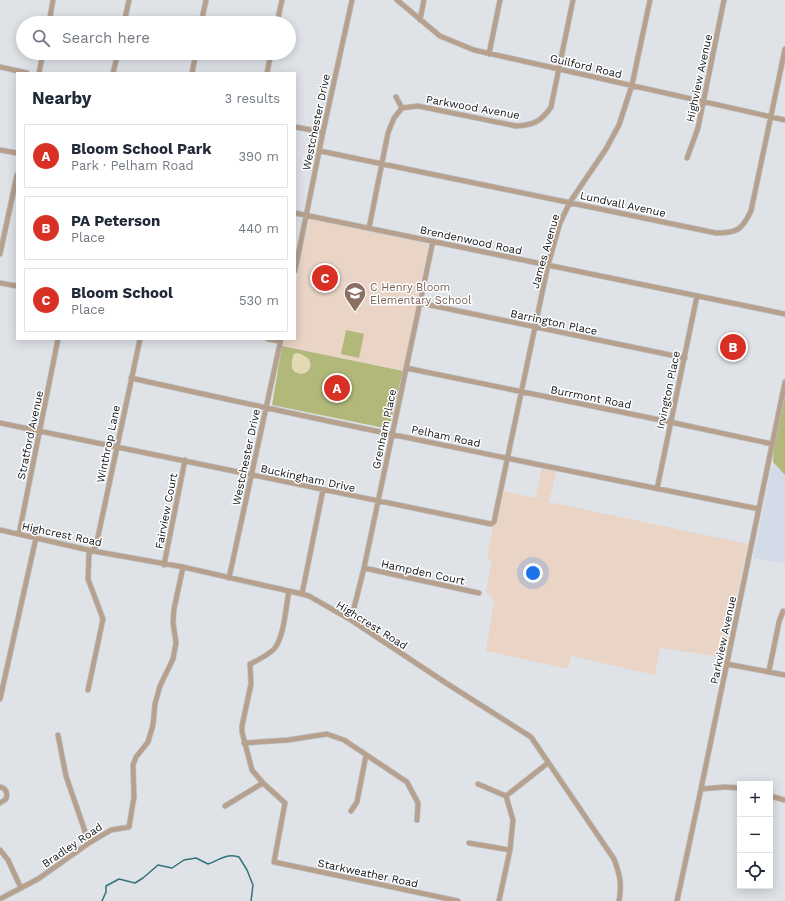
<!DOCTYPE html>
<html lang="en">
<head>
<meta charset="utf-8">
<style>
  body { margin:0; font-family:"Work Sans",sans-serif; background:#f2f2f3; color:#1f2937 }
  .controls { position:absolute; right:12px; bottom:12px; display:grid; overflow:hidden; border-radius:0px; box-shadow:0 2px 10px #0003 }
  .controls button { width:36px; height:36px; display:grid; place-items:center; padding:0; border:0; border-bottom:1px solid #e0e1e3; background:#fff; color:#1f2937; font:20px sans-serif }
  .you { position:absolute; left:533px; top:573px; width:14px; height:14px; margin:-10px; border:3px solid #fff; border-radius:50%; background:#1a73e8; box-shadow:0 0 0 6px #1a73e833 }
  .badge { display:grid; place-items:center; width:26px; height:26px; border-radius:50%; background:#d93025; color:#fff; font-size:13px; font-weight:700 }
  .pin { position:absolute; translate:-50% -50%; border:2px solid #fff; box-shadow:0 1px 4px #0006 }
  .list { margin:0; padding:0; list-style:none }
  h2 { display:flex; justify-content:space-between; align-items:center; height:52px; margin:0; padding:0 16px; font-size:17px }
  h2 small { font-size:13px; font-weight:400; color:#747a83 }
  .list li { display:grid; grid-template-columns:26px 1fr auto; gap:12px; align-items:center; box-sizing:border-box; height:64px; margin:0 8px 8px; padding:0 8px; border:1px solid #e0e1e3; border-radius:0px }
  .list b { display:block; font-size:15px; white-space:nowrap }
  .list p { margin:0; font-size:13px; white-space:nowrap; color:#747a83 }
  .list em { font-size:13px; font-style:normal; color:#747a83 }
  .icon { flex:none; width:22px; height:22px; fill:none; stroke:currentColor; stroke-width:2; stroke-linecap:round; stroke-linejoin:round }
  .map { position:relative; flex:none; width:785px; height:901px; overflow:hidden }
  .search { position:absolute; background:#fff; box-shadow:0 2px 10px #0003; left:16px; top:16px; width:280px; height:44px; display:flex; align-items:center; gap:10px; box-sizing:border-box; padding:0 14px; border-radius:22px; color:#747a83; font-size:15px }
  .panel { position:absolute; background:#fff; box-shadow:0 2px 10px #0003; left:16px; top:72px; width:280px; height:268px; border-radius:0px }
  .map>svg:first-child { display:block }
  .built { fill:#d2dbe7 }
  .education { fill:#e9d4c6 }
  .green { fill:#b1b879 }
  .sand { fill:#e3d9b4 }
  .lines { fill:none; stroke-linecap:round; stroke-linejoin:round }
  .stream { stroke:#31737c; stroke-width:1.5 }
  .minor-casing { stroke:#babec2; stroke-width:6 }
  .minor { stroke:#b7a08c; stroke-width:4.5 }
  .labels { text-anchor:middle; stroke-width:3; stroke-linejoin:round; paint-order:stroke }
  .street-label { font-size:11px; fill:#121315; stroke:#fff }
  .education-label { font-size:11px; fill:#785e54; stroke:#fff; text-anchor:start }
</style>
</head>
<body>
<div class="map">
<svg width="785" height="901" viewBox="0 0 785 901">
  <rect width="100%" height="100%" fill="#dfe3e8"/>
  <path class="built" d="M773,462L785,475V563L753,558Z"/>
  <path class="education" d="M311,219L428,244V246L403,371L282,346L284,339H295V286L309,220Z
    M542,468L556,471L549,502L748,544L723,657L660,648L655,675L571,656L568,669L486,651L494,601L486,592L492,560L487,558L492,530L499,512L504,491L535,498Z"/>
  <path class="green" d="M346,330L364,334L359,358L341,354Z
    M282,346L403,371L389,429L272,405Z
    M785,393V475L773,462L774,444Z"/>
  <path class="sand" d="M296,353L301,354L309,359C318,378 282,381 294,354Z"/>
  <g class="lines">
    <path class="stream" d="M102,901L106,892V886L119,879L135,883L143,878L158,865L172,868L184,860L196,858L208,864C221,860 224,853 239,857L247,870L253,885L251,901"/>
    <g class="minor-casing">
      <path id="minor" d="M397,0L440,36L474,50L785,120
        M420,20L424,0
        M49,23L53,0
        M124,23L129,0
        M201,23L206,0
        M277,23L282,0
        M489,54L500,0
        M0,67L27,73
        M39,73L43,53
        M113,73L118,53
        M192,73L196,53
        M267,73L271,53
        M396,97L402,108
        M295,127L323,132
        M0,150L17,153
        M320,151L716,233C737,233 742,230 751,211L785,49
        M687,158L698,128L724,0
        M295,213L785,314
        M369,228L388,133L394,118L402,108L418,106L516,126C533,125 541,122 551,107L573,0
        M0,254L17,175
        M295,271L323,132L352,0
        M0,283L17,286
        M420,303L685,358
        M268,339L280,341
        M406,368L670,422L772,444
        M131,378C340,425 549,467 759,509
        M0,423L491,524L494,522L548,265L560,223L570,202L606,149L619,125L632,85L650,0
        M657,489L697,296
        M0,530L93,551L183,567L302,594L309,596L351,620L446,683L531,737L614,859C620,875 622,884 619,901
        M19,534L58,339
        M164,565L185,460
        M364,568L479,593
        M229,578L281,339
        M289,591C286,606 284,638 274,649C267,656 258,660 250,664L251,684L242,726V732L252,770L263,783L285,803L274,862L458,901
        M302,594L323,490
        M351,620L364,568L433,241
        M727,664L785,675
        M769,671L779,622L783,611
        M88,690L103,619L88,579L89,554L96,546L140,339
        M0,699L36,538
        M58,735L66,776L89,843
        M244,743L288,740L327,734L344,740L407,782L418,803L417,820
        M478,784L506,796
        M0,787C6,788 8,793 6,799L0,803
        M701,789L725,787L740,788
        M506,796L548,763
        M770,796L785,800
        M225,806L263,783
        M351,811L357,802L366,755
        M469,843L510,850
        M0,850L8,860L21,888
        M0,899L38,879L89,843L111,830L129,827L134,797L133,765L136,757L148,742L153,725L155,704L160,686L173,659L176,643L173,622L174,609L183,567
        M499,901L510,850L513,820L506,796
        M677,901L701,789L785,382"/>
    </g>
    <use href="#minor" class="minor"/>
  </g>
  <defs>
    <g id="school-pin" transform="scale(1.15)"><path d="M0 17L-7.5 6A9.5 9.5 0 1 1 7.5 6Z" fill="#8d6e63" stroke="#fff"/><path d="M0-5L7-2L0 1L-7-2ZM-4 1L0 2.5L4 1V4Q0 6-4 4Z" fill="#fff"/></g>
  </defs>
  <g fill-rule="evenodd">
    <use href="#school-pin" x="355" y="293"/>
  </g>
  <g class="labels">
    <g class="street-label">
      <text transform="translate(586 66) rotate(13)" y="4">Guilford Road</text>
      <text transform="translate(699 78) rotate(-78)" y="4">Highview Avenue</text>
      <text transform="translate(473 107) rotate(10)" y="4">Parkwood Avenue</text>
      <text transform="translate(316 122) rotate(-78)" y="4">Westchester Drive</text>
      <text transform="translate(623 204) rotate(12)" y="4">Lundvall Avenue</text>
      <text transform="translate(471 240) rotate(12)" y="4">Brendenwood Road</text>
      <text transform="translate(545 251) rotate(-74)" y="4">James Avenue</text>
      <text transform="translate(554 322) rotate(12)" y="4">Barrington Place</text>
      <text transform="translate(668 390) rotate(-78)" y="4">Irvington Place</text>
      <text transform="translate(591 397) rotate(11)" y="4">Burrmont Road</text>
      <text transform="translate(384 429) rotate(-78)" y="4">Grenham Place</text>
      <text transform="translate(30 435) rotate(-78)" y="4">Stratford Avenue</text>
      <text transform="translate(446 436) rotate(12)" y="4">Pelham Road</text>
      <text transform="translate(108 444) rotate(-78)" y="4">Winthrop Lane</text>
      <text transform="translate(246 457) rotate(-78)" y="4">Westchester Drive</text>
      <text transform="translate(308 478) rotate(12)" y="4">Buckingham Drive</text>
      <text transform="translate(166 511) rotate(-79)" y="4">Fairview Court</text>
      <text transform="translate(62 534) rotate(12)" y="4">Highcrest Road</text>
      <text transform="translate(423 572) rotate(12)" y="4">Hampden Court</text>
      <text transform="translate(372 625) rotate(32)" y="4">Highcrest Road</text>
      <text transform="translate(723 640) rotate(-78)" y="4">Parkview Avenue</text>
      <text transform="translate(72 845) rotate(-34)" y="4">Bradley Road</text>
      <text transform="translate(368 873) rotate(12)" y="4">Starkweather Road</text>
    </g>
    <g class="education-label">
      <text x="370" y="291">C Henry Bloom<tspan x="370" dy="13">Elementary School</tspan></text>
    </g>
  </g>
</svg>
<div class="controls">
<button>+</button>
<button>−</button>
<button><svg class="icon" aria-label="locate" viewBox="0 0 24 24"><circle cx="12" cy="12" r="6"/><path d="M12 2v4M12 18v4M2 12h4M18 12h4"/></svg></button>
</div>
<div class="you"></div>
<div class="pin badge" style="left:337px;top:388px">A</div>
<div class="pin badge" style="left:733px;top:347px">B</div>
<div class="pin badge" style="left:325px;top:278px">C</div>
<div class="search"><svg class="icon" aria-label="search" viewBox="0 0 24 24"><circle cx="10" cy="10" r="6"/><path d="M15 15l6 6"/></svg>Search here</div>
<section class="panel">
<h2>Nearby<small>3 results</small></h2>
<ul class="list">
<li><span class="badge">A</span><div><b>Bloom School Park</b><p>Park · Pelham Road</p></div><em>390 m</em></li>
<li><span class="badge">B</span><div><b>PA Peterson</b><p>Place</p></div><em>440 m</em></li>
<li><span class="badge">C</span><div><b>Bloom School</b><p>Place</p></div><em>530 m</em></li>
</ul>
</section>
</div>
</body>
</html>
